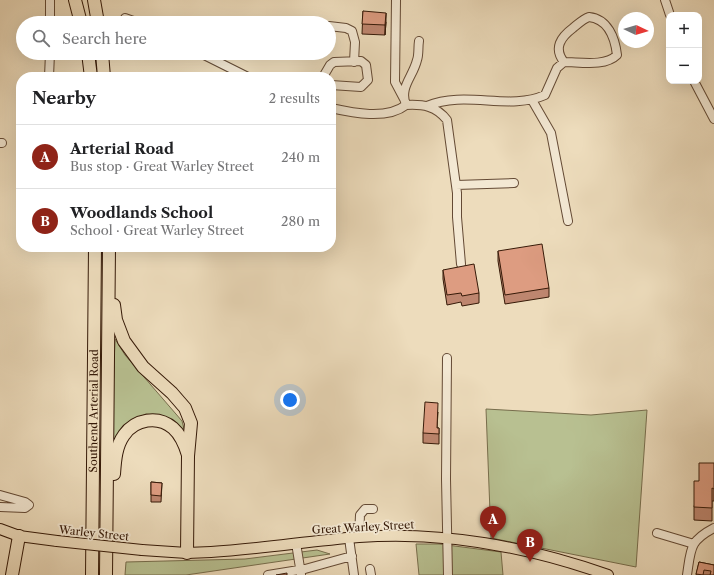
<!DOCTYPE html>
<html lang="en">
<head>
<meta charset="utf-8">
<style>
  body { margin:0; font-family:"Libre Caslon Text",serif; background:#f6f6f6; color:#202124 }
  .controls { position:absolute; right:12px; top:12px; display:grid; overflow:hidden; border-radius:8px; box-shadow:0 4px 16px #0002 }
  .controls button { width:36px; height:36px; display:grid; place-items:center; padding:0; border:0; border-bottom:1px solid #e0e0e0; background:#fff; color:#202124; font:20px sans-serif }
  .compass { position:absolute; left:618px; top:12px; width:36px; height:36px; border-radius:50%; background:#fff; box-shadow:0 4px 16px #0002; rotate:94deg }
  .you { position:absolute; left:290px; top:400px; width:14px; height:14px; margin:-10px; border:3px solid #fff; border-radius:50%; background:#1a73e8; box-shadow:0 0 0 6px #1a73e833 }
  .badge { display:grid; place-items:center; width:26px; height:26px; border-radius:50%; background:#8f2418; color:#fff; font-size:13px; font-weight:700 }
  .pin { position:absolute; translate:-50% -33px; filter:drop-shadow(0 1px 2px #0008) }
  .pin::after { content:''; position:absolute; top:21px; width:14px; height:12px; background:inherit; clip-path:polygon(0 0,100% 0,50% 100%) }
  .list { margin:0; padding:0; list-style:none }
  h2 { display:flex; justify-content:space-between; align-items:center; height:52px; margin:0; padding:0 16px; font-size:17px }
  h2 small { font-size:13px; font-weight:400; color:#757577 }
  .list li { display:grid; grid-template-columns:26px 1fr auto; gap:12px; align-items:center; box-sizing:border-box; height:64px; padding:0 16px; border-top:1px solid #e0e0e0 }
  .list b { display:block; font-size:15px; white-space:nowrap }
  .list p { margin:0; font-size:13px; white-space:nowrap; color:#757577 }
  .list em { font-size:13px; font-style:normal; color:#757577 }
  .icon { flex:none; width:22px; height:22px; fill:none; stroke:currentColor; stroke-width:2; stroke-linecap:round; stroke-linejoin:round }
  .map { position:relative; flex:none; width:714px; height:575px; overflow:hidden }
  .search { position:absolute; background:#fff; box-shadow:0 4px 16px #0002; left:16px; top:16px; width:320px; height:44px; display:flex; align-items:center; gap:10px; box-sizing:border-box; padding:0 14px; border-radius:22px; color:#757577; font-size:15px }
  .panel { position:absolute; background:#fff; box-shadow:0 4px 16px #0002; left:16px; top:72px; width:320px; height:180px; border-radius:16px }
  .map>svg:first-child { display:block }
  .green { fill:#b8c091; stroke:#776d4c }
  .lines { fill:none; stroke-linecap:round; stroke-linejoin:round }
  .minor-casing { stroke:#644a35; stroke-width:10 }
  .major-casing { stroke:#361a08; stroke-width:12 }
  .highway-casing { stroke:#361a08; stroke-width:14 }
  .minor { stroke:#f3e8d3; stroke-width:8 }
  .major { stroke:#eddcbc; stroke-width:10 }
  .highway { stroke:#eddcbc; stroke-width:12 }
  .major-bridge-casing { stroke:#361a08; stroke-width:12; stroke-linecap:butt }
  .major-bridge { stroke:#eddcbc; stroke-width:10 }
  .wall { fill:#be866f; stroke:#361a08 }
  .shaded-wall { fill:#9b6d5a; stroke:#361a08 }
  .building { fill:#dd9c81; stroke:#361a08 }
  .labels { text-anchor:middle; stroke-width:3.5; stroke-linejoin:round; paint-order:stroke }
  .street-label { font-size:11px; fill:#361a08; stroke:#f3e8d3 }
</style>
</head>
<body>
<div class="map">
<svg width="714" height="575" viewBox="0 0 714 575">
  <rect width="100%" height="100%" fill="#eddcbc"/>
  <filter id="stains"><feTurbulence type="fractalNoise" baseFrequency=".005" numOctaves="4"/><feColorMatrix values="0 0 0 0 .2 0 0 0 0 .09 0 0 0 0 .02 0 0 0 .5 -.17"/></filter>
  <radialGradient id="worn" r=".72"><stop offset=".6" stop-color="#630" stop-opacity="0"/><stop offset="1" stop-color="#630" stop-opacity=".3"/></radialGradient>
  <path class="green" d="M115,339L125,355L182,421L186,437L176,423L166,417L146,414L124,425L111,447Z
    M486,409L591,415L647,410L636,567L491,538Z
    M416,544H439L501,552L503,575H419Z
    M317,550L330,554L186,575H125L126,562L245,559Z"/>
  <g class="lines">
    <g class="minor-casing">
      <path id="minor" d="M50,0V23
        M396,0L395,82L404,99
        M665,0L670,15
        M125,18L139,23
        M329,26L346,28L352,31L355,42L354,62
        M200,53L248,77
        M49,77L50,53
        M323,77L330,65L334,62L361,61L366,65L368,80L361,87L331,85
        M694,81L714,119
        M532,100L551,133L568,221
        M406,105C423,104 436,106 447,120L457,193V217L461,264
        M427,106C466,90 509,111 545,95L557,68L564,62C580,62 605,67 617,55C615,38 608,19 589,17C583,19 578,24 573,28C561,37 553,48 564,62
        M331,108C353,113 387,120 406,105C399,87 413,77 417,60C419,55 418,47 419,41
        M0,143H2
        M456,185L514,183
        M447,358L446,479L448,575
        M0,495L25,502L29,505L25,508L0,507
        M657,533L694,544
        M359,537L360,515L365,509H373
        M349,538L354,575
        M296,543L301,574
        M370,569L371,575
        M268,575L305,569L352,556
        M687,575C691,549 689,541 714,528"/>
    </g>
    <g class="major-casing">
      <path id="major" d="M0,529L19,536L57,541
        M142,550L187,553L211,552C260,549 309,541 359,537C442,531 529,547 608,575"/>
    </g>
    <g class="highway-casing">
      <g id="highway">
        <path d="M75,0L81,23"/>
        <path d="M94,0L98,23"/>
        <path d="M88,53L91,77"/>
        <path d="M102,53L104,77"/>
        <path d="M114,305L116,320L124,341L143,367L172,393L185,408L191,423L188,456L187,553"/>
        <path d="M114,474C115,460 116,446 124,435C135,419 158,415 173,428C181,435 185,445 188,455"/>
        <path d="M12,575L19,536"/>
        <path id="s1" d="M92,575L95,247"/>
        <path d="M106,575L109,247"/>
      </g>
    </g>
    <use href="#minor" class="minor"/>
    <use href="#major" class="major"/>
    <use href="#highway" class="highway"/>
    <g class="major-bridge-casing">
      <path id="major-bridge" d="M57,541L142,550"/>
    </g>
    <use href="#major-bridge" class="major-bridge"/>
  </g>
  <path class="wall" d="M363,11L386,22L385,35L362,34Z
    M498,251L549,288V297L505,304L498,261Z
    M443,270L479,293V303L462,306L461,302L447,305L443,279Z
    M438,412L437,428H439V444L423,443V433Z
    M714,463V501H712V521L694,520V507L699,481Z
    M151,482L162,483L161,502H151Z
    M699,562L714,565V575H696Z"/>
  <path class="shaded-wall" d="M386,13V22L385,35V25Z"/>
  <path class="building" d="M363,11L386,13L385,25L362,24Z
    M542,244L549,288L505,295L498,251Z
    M474,264L479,293L462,296L461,293L447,295L443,270Z
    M425,402L438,403L437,428H439V434L423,433Z
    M699,463H714V489L712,488V508L694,507V481H699Z
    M151,482L162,483L161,496L151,495Z
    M699,562L714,565V575H710L711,571L704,570L703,575L696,574Z
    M287,573V575H276Z"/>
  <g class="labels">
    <g class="street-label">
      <text dy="4" stroke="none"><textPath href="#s1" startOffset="164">Southend Arterial Road</textPath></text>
      <text transform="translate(363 527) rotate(-3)" y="4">Great Warley Street</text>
      <text transform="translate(94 533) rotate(6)" y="4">Warley Street</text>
    </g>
  </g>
  <rect width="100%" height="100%" filter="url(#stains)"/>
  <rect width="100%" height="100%" fill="url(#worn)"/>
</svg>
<div class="controls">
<button>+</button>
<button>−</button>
</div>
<svg class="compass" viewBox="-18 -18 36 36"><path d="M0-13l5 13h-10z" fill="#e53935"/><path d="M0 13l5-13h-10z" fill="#757577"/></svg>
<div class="you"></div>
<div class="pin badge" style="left:493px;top:539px">A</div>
<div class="pin badge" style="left:530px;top:562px">B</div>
<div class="search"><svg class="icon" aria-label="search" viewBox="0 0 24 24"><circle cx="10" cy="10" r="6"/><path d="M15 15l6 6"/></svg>Search here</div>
<section class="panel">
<h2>Nearby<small>2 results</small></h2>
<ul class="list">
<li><span class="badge">A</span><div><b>Arterial Road</b><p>Bus stop · Great Warley Street</p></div><em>240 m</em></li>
<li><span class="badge">B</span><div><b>Woodlands School</b><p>School · Great Warley Street</p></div><em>280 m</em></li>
</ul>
</section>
</div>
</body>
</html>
